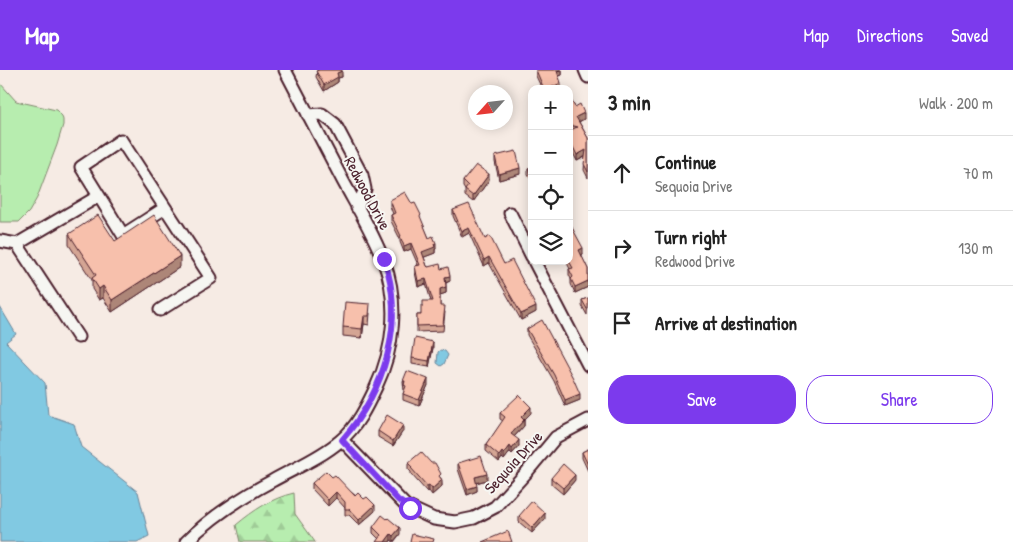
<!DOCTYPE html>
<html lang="en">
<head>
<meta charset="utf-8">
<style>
  body { margin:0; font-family:"Patrick Hand",sans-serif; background:#f2f2f2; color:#222 }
  .controls { position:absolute; right:15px; top:15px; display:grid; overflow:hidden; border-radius:10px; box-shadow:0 2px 12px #0003 }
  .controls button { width:45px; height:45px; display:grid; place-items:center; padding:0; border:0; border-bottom:1px solid #e0e0e0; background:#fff; color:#222; font:25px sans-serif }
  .compass { position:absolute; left:468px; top:15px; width:45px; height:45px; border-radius:50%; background:#fff; box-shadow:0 2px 12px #0003; rotate:243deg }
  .stop { position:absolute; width:15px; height:15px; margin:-11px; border:4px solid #7c3aed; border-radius:50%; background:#fff }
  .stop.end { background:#7c3aed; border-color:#fff; box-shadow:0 1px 5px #0008 }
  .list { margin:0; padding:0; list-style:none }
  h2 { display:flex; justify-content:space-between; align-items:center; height:65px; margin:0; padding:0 20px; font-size:21px }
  h2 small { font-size:16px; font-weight:400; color:#767676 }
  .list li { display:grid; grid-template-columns:32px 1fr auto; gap:15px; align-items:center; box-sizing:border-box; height:75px; padding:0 20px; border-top:1px solid #e0e0e0 }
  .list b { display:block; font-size:19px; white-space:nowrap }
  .list p { margin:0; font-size:16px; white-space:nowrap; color:#767676 }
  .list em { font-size:16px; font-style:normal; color:#767676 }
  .actions { display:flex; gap:10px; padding:15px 20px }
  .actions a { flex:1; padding:11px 0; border:1px solid #7c3aed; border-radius:20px; text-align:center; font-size:18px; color:#7c3aed }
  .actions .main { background:#7c3aed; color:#fff }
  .icon { flex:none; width:28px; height:28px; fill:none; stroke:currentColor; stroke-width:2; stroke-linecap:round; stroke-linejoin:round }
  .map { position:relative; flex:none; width:588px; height:472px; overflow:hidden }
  header { display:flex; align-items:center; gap:30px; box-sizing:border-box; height:70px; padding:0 25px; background:#7c3aed; color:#fff }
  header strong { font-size:24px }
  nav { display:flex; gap:28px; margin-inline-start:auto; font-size:18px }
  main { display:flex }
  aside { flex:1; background:#fff }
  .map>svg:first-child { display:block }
  .forest { fill:url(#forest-firs); stroke:#80866d }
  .green { fill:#b7edaf; stroke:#80866d }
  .water { fill:#81c9e2; stroke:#6b8599 }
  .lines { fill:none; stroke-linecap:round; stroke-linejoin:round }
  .minor-casing { stroke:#4a1f2b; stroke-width:15 }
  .minor { stroke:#f6f6f2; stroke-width:11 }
  .wall { fill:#d4a594; stroke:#4a1f2b }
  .shaded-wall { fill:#ad8678; stroke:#4a1f2b }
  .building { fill:#f7c0ac; stroke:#4a1f2b }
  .route { stroke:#7c3aed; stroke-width:6 }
  .labels { text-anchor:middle; stroke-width:4; stroke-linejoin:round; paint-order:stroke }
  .street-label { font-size:16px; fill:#4a1f2b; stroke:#f6f6f2 }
</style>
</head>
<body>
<header>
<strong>Map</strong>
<nav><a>Map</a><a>Directions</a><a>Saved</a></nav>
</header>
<main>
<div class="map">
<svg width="588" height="472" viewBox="0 0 588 472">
  <defs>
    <pattern id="forest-firs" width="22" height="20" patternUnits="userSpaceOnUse" patternTransform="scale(1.25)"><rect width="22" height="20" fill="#b7edaf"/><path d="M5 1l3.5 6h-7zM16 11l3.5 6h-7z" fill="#9fcb97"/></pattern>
  </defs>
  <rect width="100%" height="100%" fill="#f6ebe4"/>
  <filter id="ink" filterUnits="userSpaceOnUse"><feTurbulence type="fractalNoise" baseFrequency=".02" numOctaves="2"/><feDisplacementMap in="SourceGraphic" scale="10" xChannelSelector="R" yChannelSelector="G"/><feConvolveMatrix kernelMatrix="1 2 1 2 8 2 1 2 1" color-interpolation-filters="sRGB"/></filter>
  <g filter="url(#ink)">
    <path class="forest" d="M294,423L295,444L315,472H240L236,455C254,440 272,428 294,423Z"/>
    <path class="green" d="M0,13L16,31L56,40L62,46L63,50V55L57,75L37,128L29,142L19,152H0Z"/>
    <path class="water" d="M0,237L16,264L6,272L45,313L48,345L74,354L81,377L138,422L149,466L137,472H0Z
      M440,280L445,281L448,285L444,294L441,296L437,293L438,282Z"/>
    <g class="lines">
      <g class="minor-casing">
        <path id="minor" d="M585,0L588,7
          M308,45L322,44L335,54L362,105L365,119L357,138
          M99,126L123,165L165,138
          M510,143L532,187
          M0,171L17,174L78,267
          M17,174L99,126L81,97L121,70L211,208L160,240
          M534,191L588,295
          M342,370L406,436L434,449L455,452L474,448L495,437L526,403L556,367L588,350
          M186,472C211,447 240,428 272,411C295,398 320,388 340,371C357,357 367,336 376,317C394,279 399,232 384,192C374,164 357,137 343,111C324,74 304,37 285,0"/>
      </g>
      <use href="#minor" class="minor"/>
    </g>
    <path class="wall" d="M317,0H341L342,7L338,8V12L324,21L316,7Z
      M536,0H562V5L559,6L561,19H542L536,6Z
      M569,27L575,37L584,49L579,52L588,68V108L584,100L585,87L577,91L569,75Z
      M495,86L520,104L499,110L495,92Z
      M532,97V111L528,105V99Z
      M489,110L473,132L465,126V120L463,117V111Z
      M390,130L412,134L421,150L429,168L436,179H435V183L424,187L427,196L428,197L441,199L450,211L446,213V223L440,225V236L445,242L443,261L417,262V245H421L423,236L431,231L426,214L418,217L415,202V196L418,195L411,179L404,182L400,172V169L391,151V145L393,144L390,136Z
      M453,140L485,169L504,194L536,242L521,250L489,193L484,196L469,163L462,167L453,146Z
      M570,153L583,184L581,185L588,199V217L575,223L571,214V209L569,205V199H570L566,191H569Z
      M69,164L115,171L180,197L112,242L103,228L99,230L92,219V210L69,175Z
      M588,228L587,245L582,236V230Z
      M370,243L369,255L364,254L362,268L343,266V257Z
      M527,259L580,330L565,336L554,311L527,265Z
      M433,278L429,297L412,294V288Z
      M403,311L428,315L419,336L403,330V324L404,321Z
      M500,343H531L524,350V356L514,367L519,376L512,384L510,382L504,390L502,388L499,392L486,381V375L503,351L500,349Z
      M378,361H403L393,376L378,367Z
      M588,379V401L582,388V382Z
      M408,393L441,408L442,416L432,425L429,421L427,422L411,404V402L408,399Z
      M458,393L487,410L476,413L477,421L467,425L458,399Z
      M332,407L375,441L359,455L349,445H345V438L336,428L328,436L312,419V413Z
      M551,408L575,410L563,424L551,414Z
      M519,446L545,449L532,463L519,452Z
      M373,457L400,464L394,472L391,470L390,472H376L379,469L373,463Z"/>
    <path class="shaded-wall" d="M560,0H562V5L557,7V1Z
      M342,1V7L338,8V12L324,21V15L337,3Z
      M561,13V19H548Z
      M584,43V49L576,53V47Z
      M586,80V86L577,91V85Z
      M520,98V104L499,110V104Z
      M489,104V110L473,132V126Z
      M469,158V163L462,167V161Z
      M411,173V179L404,182V176Z
      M436,173V179H435V183L422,188V182Z
      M583,178V184L579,186V180Z
      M180,186V197L112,242V230Z
      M489,187V193L484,196V190Z
      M450,206V211L445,213V207Z
      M426,209V214L418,217V211Z
      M588,211V217L575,223V217Z
      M103,216V228L99,230V219Z
      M446,217V223L440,225V219Z
      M536,237V242L521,250V244Z
      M364,246V254L362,268V259Z
      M433,272V278L429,297V291Z
      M428,309V315L419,336V330Z
      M580,324V330L565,336V330Z
      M531,337V343L521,353V347Z
      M524,350V356L511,370V364Z
      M403,355V361L393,376V371Z
      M519,370V376L512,384V379Z
      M510,376V382L504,390V384Z
      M502,382V388L499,392V386Z
      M487,404V410L475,413V407Z
      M575,405V410L563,424V418Z
      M442,410V416L432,425V419Z
      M429,415V421L427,422V416Z
      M477,416V421L467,425V419Z
      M336,422V428L328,436V430Z
      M375,435V441L359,455V450Z
      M545,443V449L532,463V458Z
      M400,458V464L393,472V466Z
      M391,464V470L390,472H385Z"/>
    <path class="building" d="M319,0H342V1L337,3L338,7L324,15L316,1Z
      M536,0H560L557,1L561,13L548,19H544Z
      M569,27L575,37L580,34L584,43L576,47L588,68V102L584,94L586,80L577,85L569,69V61L577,57L569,55Z
      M516,81L520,98L499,104L495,86Z
      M476,95L489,104L473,126L465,120L468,116L463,111Z
      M532,97V105L528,99Z
      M405,122L412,134L415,133L421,145L420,146L429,168L433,166L436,173L434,174L435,177L422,182L427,196L428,197L440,194L441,199L448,197L450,206L445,207L446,217L440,219V236H445L443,255L417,256V245H421V236H423V231H433L426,209L418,211L415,196L420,195L411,173L404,176L400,166H401L391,145L395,143L390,130Z
      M469,134L485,169L490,166L504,194L512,190L536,237L521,244L489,187L484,190L469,158L462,161L453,140Z
      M98,145L115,171L154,145L180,186L112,230L103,216L99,219L92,208L96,205L69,164Z
      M569,152L583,178L579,180L588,199V211L575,217L571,209L573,207L569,199L573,198L569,191Z
      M588,228V239H587L582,230Z
      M345,232L370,234L369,246H364L362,259L343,257Z
      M542,250L573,308L580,324L565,330L554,305L527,259Z
      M415,268L433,272L429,291L412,288Z
      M407,301L428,309L419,330L403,324L406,316L404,315L405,311H403Z
      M519,325L531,337L521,347L524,350L511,364L519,370L512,379L510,376L504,384L502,382L499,386L486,375L505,347L500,343Z
      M387,345L403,355L393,371L378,361Z
      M588,379V395L582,382Z
      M421,382L431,393H435L441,404L439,406L442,410L432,419L429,415L427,416L411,398L412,397L408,393Z
      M481,386L487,404L475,407L477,416L467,419L458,393Z
      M563,394L575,405L563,418L551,408Z
      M326,401L332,407L335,405L355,426L358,423L364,429L367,427L375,435L359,450L349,439H345V432L336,422L328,430L312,413Z
      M532,431L545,443L532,458L519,446Z
      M382,445L387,449L388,448L400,458L393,466L391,464L385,472H376L381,465L373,457Z
      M508,461L512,472H482Z
      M412,464L434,469L433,472H410Z"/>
  </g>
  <g class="lines" filter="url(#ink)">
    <path class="route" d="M384,189C406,252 385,321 342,370L398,430L410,438"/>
  </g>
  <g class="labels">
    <g class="street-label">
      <text transform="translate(368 123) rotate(62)" y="6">Redwood Drive</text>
      <text transform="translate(513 392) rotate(-48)" y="6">Sequoia Drive</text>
    </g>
  </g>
</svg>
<div class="controls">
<button>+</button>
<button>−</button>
<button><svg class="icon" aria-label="locate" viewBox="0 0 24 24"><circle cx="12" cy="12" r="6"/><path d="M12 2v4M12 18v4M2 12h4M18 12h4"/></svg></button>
<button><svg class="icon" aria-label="layers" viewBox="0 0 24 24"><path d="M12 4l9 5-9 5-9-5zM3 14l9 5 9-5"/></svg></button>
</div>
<svg class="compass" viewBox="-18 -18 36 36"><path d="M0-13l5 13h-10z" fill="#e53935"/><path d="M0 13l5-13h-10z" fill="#767676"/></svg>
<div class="stop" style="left:410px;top:438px"></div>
<div class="stop end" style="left:384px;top:189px"></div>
</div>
<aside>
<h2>3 min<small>Walk · 200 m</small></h2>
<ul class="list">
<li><svg class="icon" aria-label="ahead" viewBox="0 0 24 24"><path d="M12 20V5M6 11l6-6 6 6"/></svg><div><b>Continue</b><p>Sequoia Drive</p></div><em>70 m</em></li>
<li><svg class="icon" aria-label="right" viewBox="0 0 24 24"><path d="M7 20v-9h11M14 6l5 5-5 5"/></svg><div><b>Turn right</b><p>Redwood Drive</p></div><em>130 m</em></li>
<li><svg class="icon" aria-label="arrive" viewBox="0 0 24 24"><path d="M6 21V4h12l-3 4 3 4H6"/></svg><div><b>Arrive at destination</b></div></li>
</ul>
<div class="actions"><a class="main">Save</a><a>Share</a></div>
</aside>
</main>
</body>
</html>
